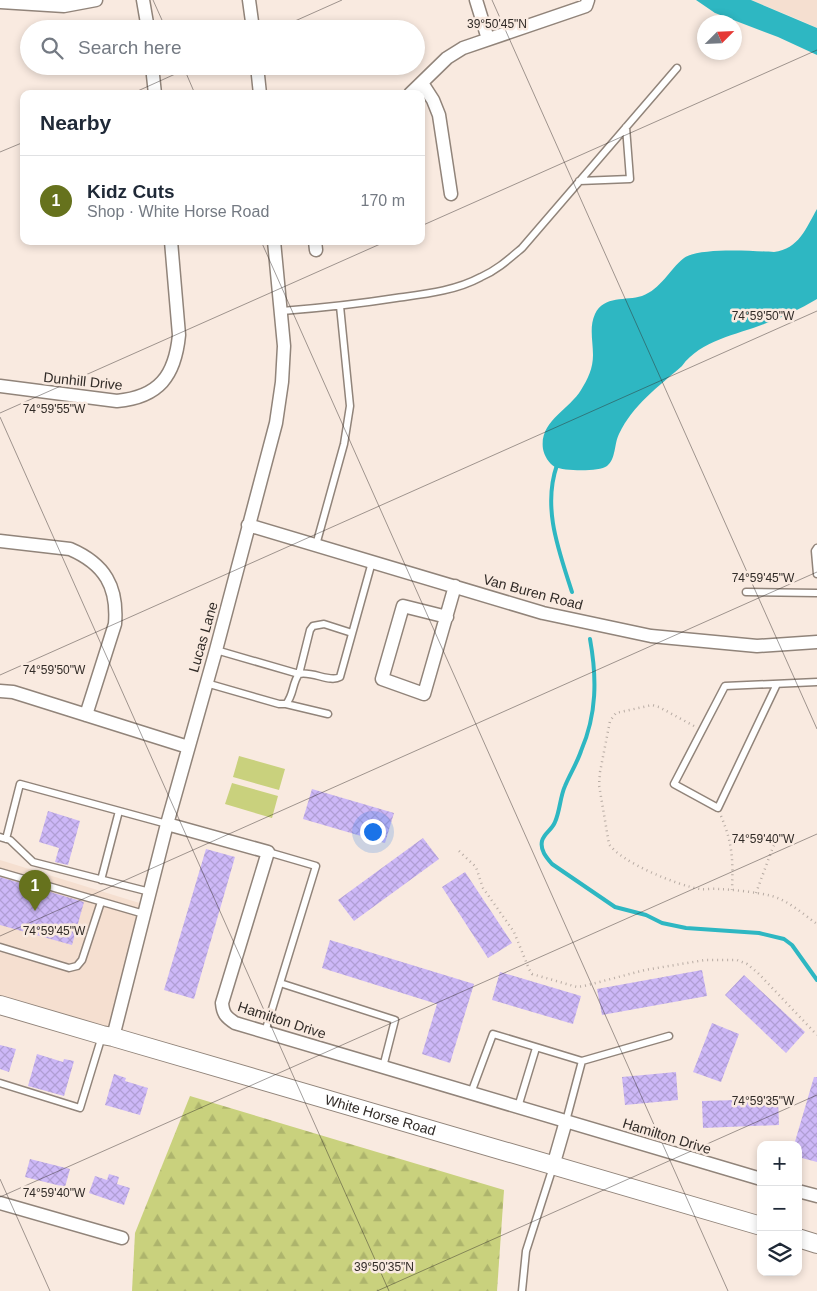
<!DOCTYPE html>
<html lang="en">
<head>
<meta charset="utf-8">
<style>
  body { margin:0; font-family:Helvetica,sans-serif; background:#f6f6f7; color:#1f2937 }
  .controls { position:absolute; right:15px; bottom:15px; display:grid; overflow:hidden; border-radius:10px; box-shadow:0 2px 8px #0003 }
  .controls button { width:45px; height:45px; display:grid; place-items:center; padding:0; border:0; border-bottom:1px solid #e0e1e3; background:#fff; color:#1f2937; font:25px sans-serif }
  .compass { position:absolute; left:697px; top:15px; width:45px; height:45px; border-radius:50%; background:#fff; box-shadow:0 2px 8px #0003; rotate:66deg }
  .you { position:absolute; left:372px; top:831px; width:18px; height:18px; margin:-12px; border:4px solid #fff; border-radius:50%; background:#1a73e8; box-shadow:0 0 0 8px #1a73e833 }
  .badge { display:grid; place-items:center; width:32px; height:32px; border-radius:50%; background:#66721d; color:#fff; font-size:16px; font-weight:700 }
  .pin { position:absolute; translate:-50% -41px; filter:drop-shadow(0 1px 2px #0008) }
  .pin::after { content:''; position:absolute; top:26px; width:18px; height:15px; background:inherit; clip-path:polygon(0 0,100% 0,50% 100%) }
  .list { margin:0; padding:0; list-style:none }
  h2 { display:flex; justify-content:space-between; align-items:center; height:65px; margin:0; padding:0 20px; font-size:21px }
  h2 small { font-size:16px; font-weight:400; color:#747a83 }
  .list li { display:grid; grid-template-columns:32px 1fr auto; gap:15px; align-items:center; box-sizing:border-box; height:90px; padding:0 20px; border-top:1px solid #e0e1e3 }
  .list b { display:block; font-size:19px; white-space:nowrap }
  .list p { margin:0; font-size:16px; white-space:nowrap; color:#747a83 }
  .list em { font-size:16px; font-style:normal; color:#747a83 }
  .icon { flex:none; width:28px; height:28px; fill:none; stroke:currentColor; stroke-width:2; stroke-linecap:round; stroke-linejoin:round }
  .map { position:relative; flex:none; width:817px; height:1291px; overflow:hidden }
  .search { position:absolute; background:#fff; box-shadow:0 2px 8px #0003; left:20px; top:20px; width:405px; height:55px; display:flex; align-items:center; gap:12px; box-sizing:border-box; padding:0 18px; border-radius:28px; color:#747a83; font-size:19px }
  .panel { position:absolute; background:#fff; box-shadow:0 2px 8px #0003; left:20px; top:90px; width:405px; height:155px; border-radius:10px }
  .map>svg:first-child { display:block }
  .built { fill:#f5dfd0 }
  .green { fill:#c9d17d }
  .forest { fill:url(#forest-firs) }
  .water { fill:#2eb7c2 }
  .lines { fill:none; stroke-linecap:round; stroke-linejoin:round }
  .stream { stroke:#2eb7c2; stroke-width:4 }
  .building { fill:url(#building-cross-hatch) }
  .lane-casing { stroke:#91847a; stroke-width:9 }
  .street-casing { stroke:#91847a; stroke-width:15 }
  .secondary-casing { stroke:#91847a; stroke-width:20 }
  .path { stroke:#b8aca4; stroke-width:2.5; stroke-dasharray:1 4; stroke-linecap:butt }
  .lane { stroke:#fff; stroke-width:6 }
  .street { stroke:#fff; stroke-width:12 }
  .secondary { stroke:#fff; stroke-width:18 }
  .ticks { fill:none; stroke:#312b27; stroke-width:1; stroke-opacity:0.45 }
  .labels { text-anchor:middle; stroke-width:5; stroke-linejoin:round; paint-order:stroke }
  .street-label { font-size:14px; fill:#312b27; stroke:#f9eae0 }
  .ticks-label { font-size:12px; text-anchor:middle; fill:#312b27; stroke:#f9eae0; stroke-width:5; stroke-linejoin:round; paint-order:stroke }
</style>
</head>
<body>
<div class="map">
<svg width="817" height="1291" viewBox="0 0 817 1291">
  <defs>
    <pattern id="forest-firs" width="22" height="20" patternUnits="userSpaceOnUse" patternTransform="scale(1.25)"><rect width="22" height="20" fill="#c9d17d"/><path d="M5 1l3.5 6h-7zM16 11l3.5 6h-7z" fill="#adb46c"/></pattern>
    <pattern id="building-cross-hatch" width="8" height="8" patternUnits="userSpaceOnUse" patternTransform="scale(1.25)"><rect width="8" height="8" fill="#cdb8f7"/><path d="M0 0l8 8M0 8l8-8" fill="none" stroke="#b09ed4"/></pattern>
  </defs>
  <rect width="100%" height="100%" fill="#f9eae0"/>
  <path class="built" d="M751,0H817V28L802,21Z
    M0,860L146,905L113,1037L0,1005Z"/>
  <path class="green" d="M239,756L285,769L279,790L233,777Z
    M232,783L278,796L272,818L225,804Z"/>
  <path class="forest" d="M190,1096L504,1190L497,1291H132L135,1233Z"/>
  <path class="water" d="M696,0H751L817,28V55L778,37L715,13Z
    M817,209V299C800,309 783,317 764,324C736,335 701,340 682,366C658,387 633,405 619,434C614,444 616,459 607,466C599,472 564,471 555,467C549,464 544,455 543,449C539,421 569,410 581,390C588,379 593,368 593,355C593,341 589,327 595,314C604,295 626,301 642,296C661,289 669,270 684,258C700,247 754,251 774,252C799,249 806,228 817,209Z"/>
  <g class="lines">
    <path class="stream" d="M557,465C542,508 559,551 572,592
      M590,639C597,678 597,714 581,751C577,763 570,774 565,786C560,797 560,811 555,822C552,830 544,833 542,841C540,850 546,857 552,864L615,907L646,915L662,923L686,928L759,933L784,939L792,945L817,980"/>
  </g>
  <path class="building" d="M312,789L394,813L385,843L303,819Z
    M48,811L80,821L68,865L55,862L59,848L39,842Z
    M423,838L439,859L354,921L338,900Z
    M206,849L235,857L194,999L164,990Z
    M465,872L512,943L488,958L442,887Z
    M0,877L84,902L72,945L0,925Z
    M330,940L474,984L450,1063L422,1054L437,1004L322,968Z
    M702,970L707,996L602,1015L597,989Z
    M500,972L581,996L573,1024L492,1000Z
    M744,975L805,1032L786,1053L725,995Z
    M712,1023L739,1034L721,1082L693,1072Z
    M0,1045L16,1049L9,1072L0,1069Z
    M37,1054L63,1062L64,1059L74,1061L64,1096L28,1086Z
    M676,1072L678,1100L625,1105L622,1077Z
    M114,1074L126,1078L125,1081L148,1088L140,1115L105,1105Z
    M814,1077H817V1162L798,1157V1145H794Z
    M778,1099L779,1125L703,1128L702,1101Z
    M30,1159L70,1169L65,1187L25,1177Z
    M109,1174L119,1177L117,1184L130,1188L124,1205L89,1193L95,1176L107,1180Z"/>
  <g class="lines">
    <g class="lane-casing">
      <path id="lane" d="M579,181L630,179L626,127
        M282,311C320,308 358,304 396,298C425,294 455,291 481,277C497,270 509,259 522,248L677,68
        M316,545L344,444L350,406L340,306
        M817,548L815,551L817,574
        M746,592L817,593
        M216,650L299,674L310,630L313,626L324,624L352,633
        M206,683L279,704H286C294,695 292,683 299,674C313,671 330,683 340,677L372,562
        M777,684L718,808L674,784L725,686L817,682
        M286,704L328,714
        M0,837L10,840L33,862L150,892
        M6,839L20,784L167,824
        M0,872L144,914
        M101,880L119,811
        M0,947L69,968L77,966L82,960L101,902
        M280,983L395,1020L383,1067
        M265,1032L316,866L268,852
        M0,1083L80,1108L102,1036
        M471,1093L493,1034L582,1061L669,1036
        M518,1107L536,1048
        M566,1121L582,1061
        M522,1291L526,1251L553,1167"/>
    </g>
    <g class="street-casing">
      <path id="street" d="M143,0L148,29
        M249,0L253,29
        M476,0L488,39
        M0,2L64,6L96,0
        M152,66L155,94
        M257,66L260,94
        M422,83L433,100L439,115L451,194
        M410,94L447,58L463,48L586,6L588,0
        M315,241L316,250
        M0,386L117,401C159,397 175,376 179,335L171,241
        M248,525L543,613L651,636L757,646L817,642
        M0,541L70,549C105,564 118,587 115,624L86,715
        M447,617L403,606L382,679L424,694L455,586
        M0,691L13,692L26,696L188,747
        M167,824L268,852L222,1003C223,1014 226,1017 235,1023L761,1179
        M113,1037L167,824L216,650L276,423L282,382L284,346L274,241
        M553,1166L566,1121
        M798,1191L817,1196
        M0,1203L122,1238"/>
    </g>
    <g class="secondary-casing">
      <g id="secondary">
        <path id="s1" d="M0,1005L102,1035L113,1037L761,1226"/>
        <path d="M798,1238L817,1244"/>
      </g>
    </g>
    <path class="path" d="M694,726L659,707L652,705L616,713L610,721L600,772L599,785L609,844C620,862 679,886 700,889C706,890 713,888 719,889C736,890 755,892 772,896C789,901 803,914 817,924
      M721,816C733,844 733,861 732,890
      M459,851L476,867L483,888L514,932L529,969L532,974L577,987L584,986L645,970L705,960H737L747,964L758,973L817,1035
      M756,893L773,847L781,833"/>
    <use href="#lane" class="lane"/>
    <use href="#street" class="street"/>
    <use href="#secondary" class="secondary"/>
  </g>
  <path class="ticks" d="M153,0L166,29M492,0L817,729M277,29L342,0M183,66L195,94M131,94L193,66M0,152L24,142M421,226L817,50M261,241L728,1291M0,413L387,241M0,417L389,1291M0,675L817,311M0,936L817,572M0,1179L50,1291M0,1197L817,834M377,1291L817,1095"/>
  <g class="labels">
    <g class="street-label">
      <text transform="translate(83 381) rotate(6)" y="5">Dunhill Drive</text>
      <text transform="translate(533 592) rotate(15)" y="5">Van Buren Road</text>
      <text transform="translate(203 637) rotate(-74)" y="5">Lucas Lane</text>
      <text transform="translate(282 1020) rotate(18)" y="5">Hamilton Drive</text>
      <text dy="5" stroke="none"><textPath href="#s1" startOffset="396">White Horse Road</textPath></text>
      <text transform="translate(667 1136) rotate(17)" y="5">Hamilton Drive</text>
    </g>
  </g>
  <g class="ticks-label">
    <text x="497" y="28">39°50'45"N</text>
    <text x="763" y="320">74°59'50"W</text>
    <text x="54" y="413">74°59'55"W</text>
    <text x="763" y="582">74°59'45"W</text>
    <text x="54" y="674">74°59'50"W</text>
    <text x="763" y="843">74°59'40"W</text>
    <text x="54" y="935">74°59'45"W</text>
    <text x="763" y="1105">74°59'35"W</text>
    <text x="54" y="1197">74°59'40"W</text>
    <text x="384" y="1271">39°50'35"N</text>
  </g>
</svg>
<div class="controls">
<button>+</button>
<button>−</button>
<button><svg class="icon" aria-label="layers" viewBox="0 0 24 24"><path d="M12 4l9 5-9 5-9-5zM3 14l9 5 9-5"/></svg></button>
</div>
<svg class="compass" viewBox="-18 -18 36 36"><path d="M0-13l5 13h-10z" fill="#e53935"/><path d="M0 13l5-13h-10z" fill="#747a83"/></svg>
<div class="you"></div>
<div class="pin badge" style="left:35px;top:911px">1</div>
<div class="search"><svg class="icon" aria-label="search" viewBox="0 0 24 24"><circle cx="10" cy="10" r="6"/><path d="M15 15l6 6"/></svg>Search here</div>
<section class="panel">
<h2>Nearby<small></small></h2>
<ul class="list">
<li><span class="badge">1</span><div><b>Kidz Cuts</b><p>Shop · White Horse Road</p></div><em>170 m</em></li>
</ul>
</section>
</div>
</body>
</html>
